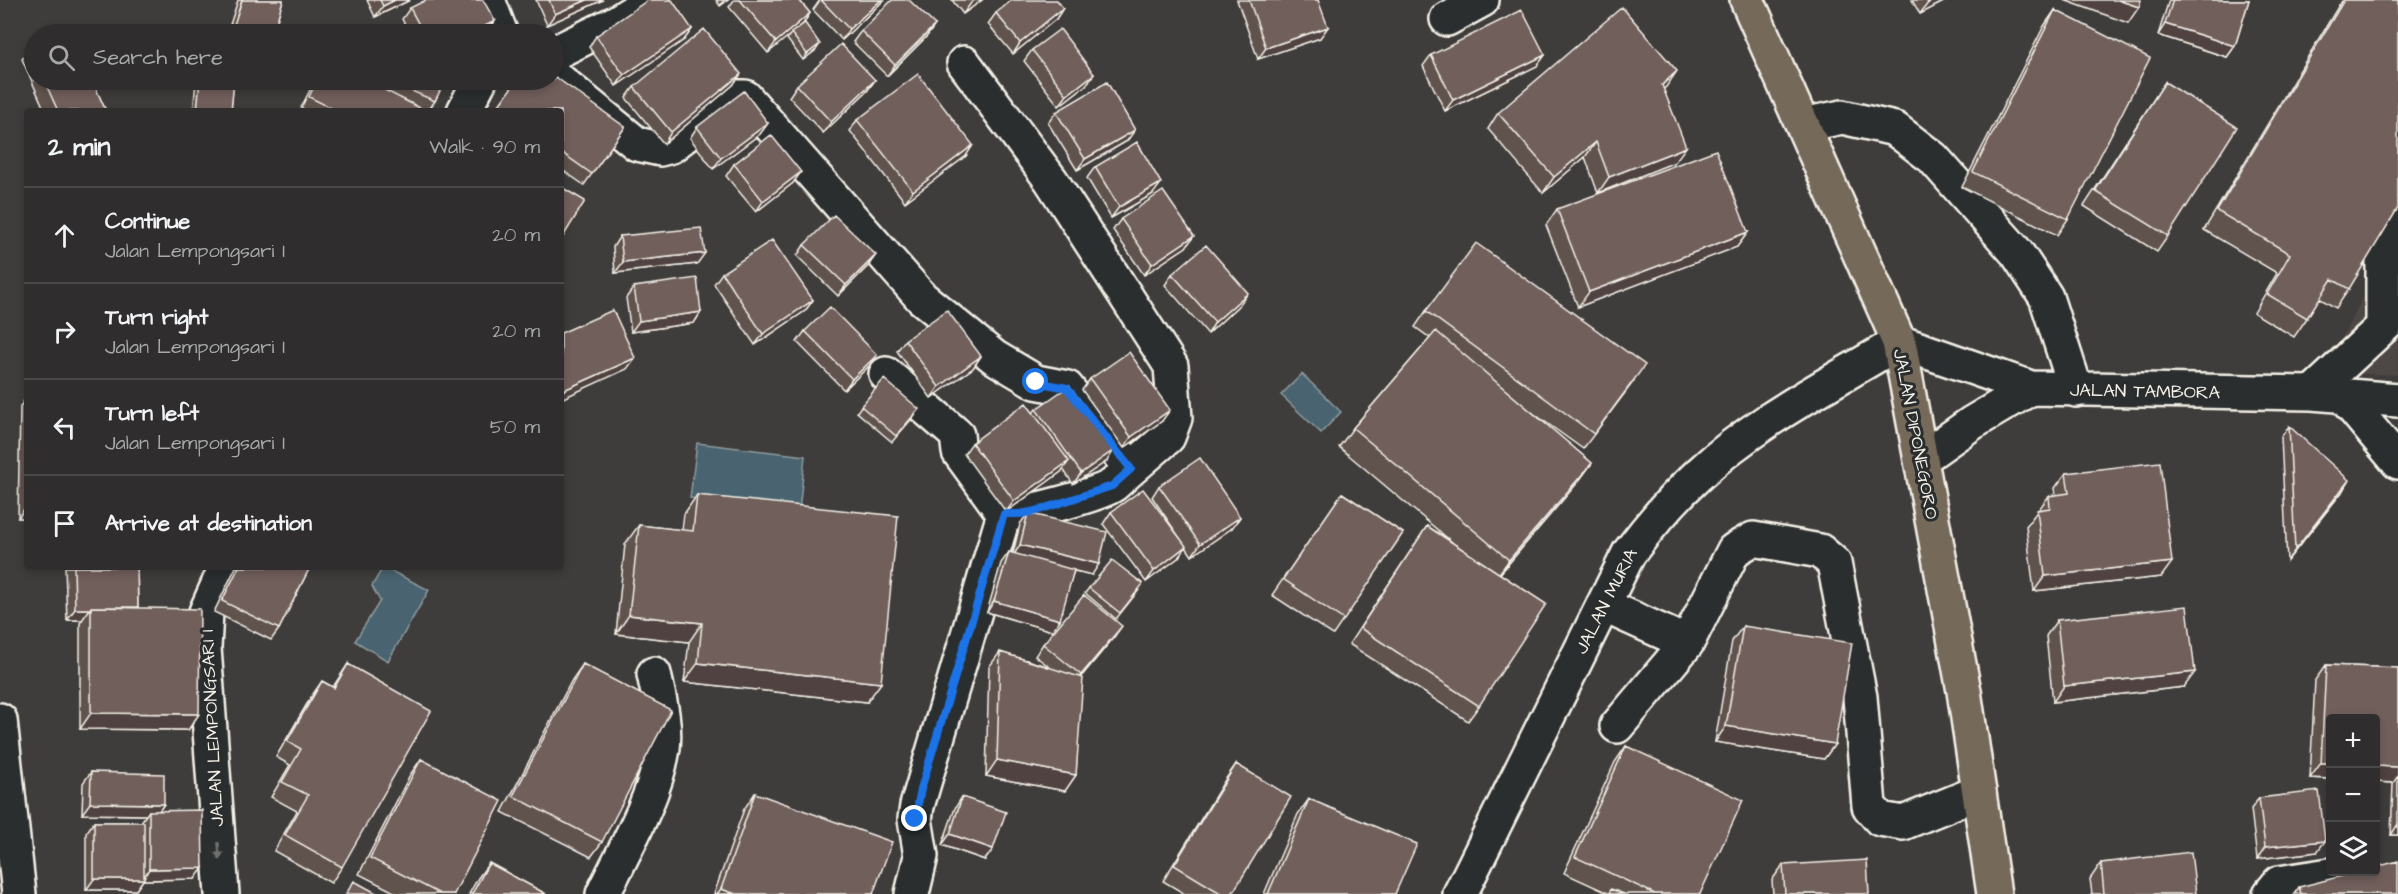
<!DOCTYPE html>
<html lang="en">
<head>
<meta charset="utf-8">
<style>
  body { margin:0; font-family:"Architects Daughter",sans-serif; background:#373535; color:#f1f3f6 }
  .controls { position:absolute; right:18px; bottom:18px; display:grid; overflow:hidden; border-radius:6px; box-shadow:0 3px 9px #0003 }
  .controls button { width:54px; height:54px; display:grid; place-items:center; padding:0; border:0; border-bottom:2px solid #4a4949; background:#2f2d2d; color:#f1f3f6; font:30px sans-serif }
  .stop { position:absolute; width:18px; height:18px; margin:-14px; border:4px solid #1a73e8; border-radius:50%; background:#fff }
  .stop.end { background:#1a73e8; border-color:#fff; box-shadow:0 2px 6px #0008 }
  .list { margin:0; padding:0; list-style:none }
  h2 { display:flex; justify-content:space-between; align-items:center; height:78px; margin:0; padding:0 24px; font-size:26px }
  h2 small { font-size:20px; font-weight:400; color:#a7a8aa }
  .list li { display:grid; grid-template-columns:39px 1fr auto; gap:18px; align-items:center; box-sizing:border-box; height:96px; padding:0 24px; border-top:2px solid #4a4949 }
  .list b { display:block; font-size:22px; white-space:nowrap }
  .list p { margin:0; font-size:20px; white-space:nowrap; color:#a7a8aa }
  .list em { font-size:20px; font-style:normal; color:#a7a8aa }
  .icon { flex:none; width:33px; height:33px; fill:none; stroke:currentColor; stroke-width:2; stroke-linecap:round; stroke-linejoin:round }
  .map { position:relative; flex:none; width:2398px; height:894px; overflow:hidden }
  .search { position:absolute; background:#2f2d2d; box-shadow:0 3px 9px #0003; left:24px; top:24px; width:540px; height:66px; display:flex; align-items:center; gap:15px; box-sizing:border-box; padding:0 21px; border-radius:33px; color:#a7a8aa; font-size:22px }
  .panel { position:absolute; background:#2f2d2d; box-shadow:0 3px 9px #0003; left:24px; top:108px; width:540px; height:462px; border-radius:6px }
  .map>svg:first-child { display:block }
  .built { fill:#4e4645 }
  .water { fill:#4a646f; stroke:#8e9c9f; stroke-width:1.5 }
  .lines { fill:none; stroke-linecap:round; stroke-linejoin:round }
  .minor-casing { stroke:#f4f1e8; stroke-width:38 }
  .major-casing { stroke:#f4f1e8; stroke-width:38 }
  .minor { stroke:#2a2d2e; stroke-width:33 }
  .major { stroke:#746a5a; stroke-width:33 }
  .wall { fill:#61524e; stroke:#f4f1e8; stroke-width:1.5 }
  .shaded-wall { fill:#4f4240; stroke:#f4f1e8; stroke-width:1.5 }
  .building { fill:#715f5b; stroke:#f4f1e8; stroke-width:1.5 }
  .oneway { fill:#71726f }
  .route { stroke:#1a73e8; stroke-width:8 }
  .labels { text-anchor:middle; stroke-width:6; stroke-linejoin:round; paint-order:stroke }
  .street-label { font-size:18px; fill:#f4f1e8; stroke:#2a2d2e }
</style>
</head>
<body>
<div class="map">
<svg width="2398" height="894" viewBox="0 0 2398 894">
  <rect width="100%" height="100%" fill="#3f3c3c"/>
  <filter id="ink" filterUnits="userSpaceOnUse"><feTurbulence type="fractalNoise" baseFrequency=".0167" numOctaves="2"/><feDisplacementMap in="SourceGraphic" scale="12" xChannelSelector="R" yChannelSelector="G"/><feConvolveMatrix kernelMatrix="1 2 1 2 8 2 1 2 1" color-interpolation-filters="sRGB"/></filter>
  <g filter="url(#ink)">
    <path class="built" d="M2398,225V375L2325,373Z"/>
    <path class="water" d="M1302,374L1341,412L1321,433L1281,395Z
      M697,443L805,456L799,511L690,498Z
      M383,567L429,590L388,661L355,641L380,601L372,586Z"/>
    <g class="lines">
      <g class="minor-casing">
        <path id="minor" d="M488,0L501,34
          M1447,19L1482,0
          M554,53L617,22L652,0
          M964,63L1051,180L1171,366L1175,418L1168,437L1131,469
          M554,76L637,144L660,149L671,146L734,97H745L922,298L994,357L1036,382L1067,388L1131,469C1125,474 1119,480 1113,485C1098,495 1022,515 1004,514L917,806L915,819L921,856L912,894
          M464,111L480,80
          M1803,125L1842,117L1895,129L1933,158L2017,253L2046,297L2076,390
          M2383,324V249L2398,215
          M886,374L957,435L959,452L1004,514
          M2312,393L2398,313
          M2344,397L2398,462
          M1921,459L1972,423L2031,388
          M1603,605L1687,643L1734,550L1753,539L1820,551L1834,563L1860,697L1869,806L1880,819L1903,823L1979,792
          M0,720L19,894
          M1617,726L1687,643
          M222,894L204,648L206,612L226,567
          M603,894C625,848 655,799 663,748C666,723 659,698 654,674
          M1460,894L1629,553C1650,525 1673,498 1699,474C1757,420 1832,383 1899,342L2031,388L2312,393L2398,400
          M2270,894L2279,883L2349,872"/>
      </g>
      <g class="major-casing">
        <path id="major" d="M1747,0L1899,342L1964,691L1994,894"/>
      </g>
      <use href="#minor" class="minor"/>
      <use href="#major" class="major"/>
    </g>
    <path class="wall" d="M238,0H283L273,34H227Z
      M367,0H410L375,17Z
      M536,0H603L547,25Z
      M716,0H728L720,6Z
      M734,0H799L810,13L803,24L794,31L816,50L803,60L787,39L790,34L768,53L729,7Z
      M820,0H884L842,40L813,10Z
      M952,0H982L963,14Z
      M1237,0H1318L1320,38L1258,59Z
      M1912,0H1947L1920,14Z
      M2169,0H2249L2235,46L2227,57L2158,35Z
      M2342,0H2398L2349,289L2336,308L2319,298L2307,318L2294,337L2254,313L2277,273L2204,230Z
      M410,8L495,21L487,33L483,34H410L402,19Z
      M1063,8L1056,19L1013,54L988,24L996,13Z
      M2055,10L2068,219L2057,235L1962,187L2044,26Z
      M935,25L927,36L887,76L853,42L861,31Z
      M692,29L684,40L616,86L589,47L596,36Z
      M34,46V80H92L106,111H45L22,59L30,48Z
      M1032,50L1094,74L1086,85L1059,106L1024,61Z
      M1431,55H1545L1537,66L1445,111L1423,66Z
      M197,80H234L231,111H193L196,82Z
      M315,80H445L435,101L428,111H307L301,108Z
      M517,80L625,127L584,185L561,169V111H495Z
      M875,80L867,91L823,133L789,97L797,85Z
      M2165,82L2168,236L2157,252L2084,206Z
      M733,85L664,144L626,98L634,87Z
      M1666,87L1663,89L1675,162L1598,193L1585,157L1543,193L1488,129L1498,113Z
      M1056,112L1127,141L1077,170L1048,123Z
      M857,120L966,156L905,202L850,131Z
      M768,123L760,134L713,169L690,138L697,127Z
      M734,164L793,183L756,212L726,176Z
      M1095,167L1153,194L1111,218L1087,178Z
      M1557,209L1748,232L1737,247L1578,307L1546,225Z
      M1121,219L1186,247L1144,275L1113,230Z
      M620,236L697,264L615,273L613,247Z
      M804,245L868,266L838,296L797,256Z
      M722,273L813,300L805,311L755,345L714,284Z
      M1172,274L1240,304L1208,334L1165,285Z
      M634,287L701,312L694,323L631,332L626,298Z
      M1426,311L1634,381L1583,449L1526,408L1592,463L1578,482L1500,574L1479,706L1468,721L1349,644L1427,526L1452,542L1339,447L1353,428L1430,338L1415,327Z
      M805,331L869,366L844,390L797,342Z
      M905,340L981,356L973,368L931,398L897,351Z
      M1090,379L1162,421L1124,448L1082,390Z
      M27,396V518H18L20,407Z
      M861,406L915,415L892,442L857,412Z
      M1036,409L1107,461L1073,484L1063,469L1061,472L1006,512L964,454L972,443L1033,413Z
      M2289,426L2342,492L2287,561L2281,437Z
      M2066,473L2161,577L2034,591L2026,526L2049,496L2056,495L2055,488Z
      M1159,486L1240,517L1232,528L1192,556L1186,547L1178,558L1146,582L1103,524L1111,512L1182,541L1152,497Z
      M1342,493L1403,533L1333,635L1272,595Z
      M697,495L867,702L684,682L689,642L616,634L625,544L639,525L682,530L684,514Z
      M1028,513L1092,575L1074,571L1052,631L987,612L1001,563L1009,552L1013,553L1020,524Z
      M65,567H137L138,607L199,714L188,730L80,729V623L82,620H67Z
      M236,567H310L279,629L271,640L214,612Z
      M1089,588L1139,590L1116,619L1085,593Z
      M2057,620L2184,687L2053,702L2046,636Z
      M1743,626L1835,744L1824,759L1715,742L1732,641Z
      M1114,637L1081,677L1076,775L1065,791L986,776L989,667L1000,652L1050,667L1035,656L1043,644Z
      M348,664L342,867L331,883L274,851L297,811L271,797L290,765L276,757L311,697L322,681L333,687Z
      M583,664L602,842L591,857L502,812L572,680Z
      M2326,665L2398,668V835H2391L2393,783L2310,778L2315,680Z
      M1626,746L1700,894H1608V893L1564,873L1615,762Z
      M421,759L454,894H398L359,874L410,775Z
      M1236,764L1232,894H1185L1163,881L1225,780Z
      M91,772L164,804L159,811L195,879L143,880L136,890H86V833L94,822H141L146,815L82,814L83,783Z
      M755,793L873,894H714L744,809Z
      M962,797L993,849L985,860L942,845L955,808Z
      M2259,798L2317,852L2257,859L2251,809Z
      M1309,799L1395,894H1264L1298,814Z
      M489,863L546,894H469L478,878Z
      M2101,863L2196,894H2092L2090,879Z
      M1783,865L1869,894H1773L1772,880Z
      M2299,887L2398,894H2294Z"/>
    <path class="shaded-wall" d="M395,0H410L375,17L383,6Z
      M587,0H603L547,25L555,14Z
      M724,0H728L720,6Z
      M881,0H884L842,40L849,29Z
      M975,0H982L963,14L971,3Z
      M1934,0H1947L1920,14L1928,3Z
      M2064,0H2118L2139,7L2128,23Z
      M1063,8L1056,19L1013,54L1020,43Z
      M810,13L803,24L768,53L776,42Z
      M495,21L487,33L483,34H469Z
      M2165,24L2235,46L2227,57L2158,35Z
      M935,25L927,36L887,76L895,65Z
      M1328,27L1320,38L1258,59L1266,48Z
      M692,29L684,40L616,86L624,75Z
      M820,44L816,50L803,60L807,54Z
      M1545,55L1537,66L1445,111L1453,100Z
      M1677,71L1666,87L1651,100L1662,85Z
      M741,74L733,85L664,144L671,132Z
      M1094,74L1086,85L1059,106L1067,95Z
      M875,80L867,91L823,133L831,122Z
      M768,123L760,134L713,169L721,158Z
      M1135,130L1127,141L1077,170L1085,159Z
      M1596,142L1585,157L1543,193L1554,177Z
      M973,145L966,156L905,202L913,191Z
      M1686,147L1675,162L1598,193L1609,177Z
      M801,172L793,183L756,212L763,201Z
      M1161,183L1153,194L1111,218L1119,207Z
      M1748,232L1737,247L1578,307L1589,292Z
      M1194,236L1186,247L1144,275L1152,264Z
      M705,253L697,264L615,273L623,262Z
      M876,255L868,266L838,296L846,285Z
      M1248,293L1240,304L1208,334L1215,322Z
      M813,300L805,311L755,345L763,334Z
      M701,312L694,323L631,332L639,321Z
      M877,355L869,366L844,390L852,379Z
      M981,356L973,368L931,398L939,387Z
      M635,358L627,369L561,399V394L564,390Z
      M1170,410L1162,421L1124,448L1131,437Z
      M1114,450L1107,461L1073,484L1081,473Z
      M1069,461L1061,472L1006,512L1014,501Z
      M1592,463L1578,482L1495,579L1509,560Z
      M2349,480L2342,492L2287,561L2295,550Z
      M27,505V518H18Z
      M1240,517L1232,528L1192,556L1200,544Z
      M1020,545L1099,564L1092,575L1013,556Z
      M1186,546L1178,558L1146,582L1154,571Z
      M2172,562L2161,577L2034,591L2045,576Z
      M994,601L1060,620L1052,631L987,612Z
      M75,609H90L82,620H67Z
      M629,615L702,623L689,642L616,634Z
      M1122,626L1114,637L1073,686L1081,675Z
      M698,663L881,683L867,702L684,682Z
      M2195,672L2184,687L2053,702L2064,686Z
      M91,713L199,714L188,730L80,729Z
      M1726,726L1835,744L1824,759L1715,742Z
      M997,760L1076,775L1065,791L986,776Z
      M2321,763H2331V779L2310,778Z
      M2376,766L2398,767V776L2393,783L2376,782Z
      M90,803L164,804L156,815L149,811L146,815L82,814Z
      M2398,824V835H2391Z
      M950,834L993,849L985,860L942,845Z
      M2325,841L2317,852L2257,859L2265,847Z
      M203,868L195,879L143,880L136,890H86L94,879H143L149,869Z
      M721,889L736,894H717Z"/>
    <path class="building" d="M242,0H283L273,34H231Z
      M380,0H395L383,6Z
      M426,0H483L495,21L469,34H424L410,8Z
      M549,0H587L555,14Z
      M648,0H672L692,29L624,75L596,36Z
      M740,0H799L810,13L776,42Z
      M821,0H881L849,29Z
      M892,0H909L935,25L895,65L861,31Z
      M1012,0H1057L1063,8L1020,43L996,13Z
      M1249,0H1318L1328,27L1266,48Z
      M1926,0H1934L1928,3Z
      M2118,0H2141L2139,7Z
      M2173,0H2249L2235,46L2165,24Z
      M2344,0H2398V208L2349,289L2332,279L2307,318L2267,294L2290,254L2217,211Z
      M1622,7L1677,71L1662,85L1686,147L1609,177L1596,142L1554,177L1498,113Z
      M1522,10L1545,55L1453,100L1431,55Z
      M2055,10L2150,58L2068,219L1973,172Z
      M805,23L820,44L807,54L791,33Z
      M704,29L741,74L671,132L634,87Z
      M1060,29L1094,74L1067,95L1032,50Z
      M70,31L72,34H62Z
      M841,44L875,80L831,122L797,85Z
      M34,46V58L30,48Z
      M918,74L973,145L913,191L857,120Z
      M554,76L625,127L592,174L561,152V111H502L497,108L517,80H554Z
      M44,80H92L106,111H58Z
      M200,80H234L231,111H197Z
      M317,80H365L426,111H337L309,97Z
      M386,80H445L435,101Z
      M1107,82L1135,130L1085,159L1056,112Z
      M2165,82L2237,127L2168,236L2095,191Z
      M744,91L768,123L721,158L697,127Z
      M771,135L801,172L763,201L734,164Z
      M1137,142L1161,183L1119,207L1095,167Z
      M1716,150L1748,232L1589,292L1557,209Z
      M561,187L585,201L561,240Z
      M1163,191L1194,236L1152,264L1121,219Z
      M834,215L876,255L846,285L804,245Z
      M701,228L705,253L623,262L620,236Z
      M772,240L813,300L763,334L722,273Z
      M1476,243L1645,365L1594,434L1426,311Z
      M1206,245L1248,293L1215,322L1172,274Z
      M697,278L701,312L639,321L634,287Z
      M830,307L877,355L852,379L805,331Z
      M613,310L635,358L564,390L561,384V333Z
      M947,310L981,356L939,387L905,340Z
      M1436,331L1592,463L1509,560L1353,428Z
      M1129,352L1170,410L1131,437L1090,379Z
      M884,379L919,409L896,436L861,406Z
      M1069,386L1114,450L1081,473L1036,409Z
      M1026,403L1069,461L1014,501L972,443Z
      M2289,426L2349,480L2295,550Z
      M1200,458L1240,517L1200,544L1159,486Z
      M2160,462L2172,562L2045,576L2037,510L2050,508L2049,496L2069,493L2066,473Z
      M1143,489L1186,546L1154,571L1111,512Z
      M1342,493L1403,533L1344,620L1283,579Z
      M697,495L898,516L881,683L698,663L702,623L629,615L639,525L693,531Z
      M1028,513L1107,532L1099,564L1020,545Z
      M1427,526L1546,604L1479,706L1360,628Z
      M1009,552L1074,570L1060,620L994,601Z
      M1112,560L1143,584L1120,613L1089,588Z
      M74,567H137L138,607H91L90,609H75Z
      M239,567H310L279,629L222,601Z
      M1084,595L1122,626L1081,675L1043,644Z
      M2187,606L2195,672L2064,686L2057,620Z
      M91,607L200,609L199,714L91,713Z
      M1743,626L1852,643L1835,744L1726,726Z
      M1000,652L1083,678L1076,775L997,760Z
      M348,664L431,711L342,867L285,835L308,795L282,782L301,749L287,741L322,681L334,688Z
      M583,664L671,710L602,842L513,796Z
      M2326,665L2398,668V767L2376,766V718H2331V763H2321Z
      M1626,746L1743,800L1700,894H1655L1575,857Z
      M421,759L502,801L454,894H440L370,858Z
      M1236,764L1291,797L1232,894H1222L1174,865Z
      M91,772L164,774V804L90,803Z
      M2319,791L2325,841L2265,847L2259,798Z
      M755,793L892,842L873,894H736L721,889Z
      M962,797L1006,812L993,849L950,834Z
      M1309,799L1417,844L1395,894H1268Z
      M202,810L203,868L149,869V811Z
      M94,822H144V879H94Z
      M2191,852L2196,894H2104L2101,863Z
      M1867,860L1869,894H1785L1783,865Z
      M2398,861V894H2301L2299,887L2358,872H2376V867Z
      M489,863L546,894H472Z
      M354,881L378,894H346Z
      M1611,889L1624,894H1609Z"/>
    <defs><path id="oneway-solid" d="M-6-.8H1V-3.2L6.5 0L1 3.2V.8H-6Z" transform="scale(1.5)"/></defs>
    <use class="oneway" href="#oneway-solid" transform="translate(219 851) rotate(86)"/>
  </g>
  <g class="lines" filter="url(#ink)">
    <path class="route" d="M915,819L921,789L1004,514H1020L1036,511L1112,486L1131,469L1067,388L1036,382"/>
  </g>
  <g class="labels">
    <g class="street-label">
      <text transform="translate(2145 391) rotate(1)" y="6">JALAN TAMBORA</text>
      <text transform="translate(1916 434) rotate(79)" y="6">JALAN DIPONEGORO</text>
      <text transform="translate(1606 601) rotate(-63)" y="6">JALAN MURIA</text>
      <text transform="translate(212 728) rotate(-93)" y="6">JALAN LEMPONGSARI I</text>
    </g>
  </g>
</svg>
<div class="controls">
<button>+</button>
<button>−</button>
<button><svg class="icon" aria-label="layers" viewBox="0 0 24 24"><path d="M12 4l9 5-9 5-9-5zM3 14l9 5 9-5"/></svg></button>
</div>
<div class="stop" style="left:1036px;top:382px"></div>
<div class="stop end" style="left:915px;top:819px"></div>
<div class="search"><svg class="icon" aria-label="search" viewBox="0 0 24 24"><circle cx="10" cy="10" r="6"/><path d="M15 15l6 6"/></svg>Search here</div>
<section class="panel">
<h2>2 min<small>Walk · 90 m</small></h2>
<ul class="list">
<li><svg class="icon" aria-label="ahead" viewBox="0 0 24 24"><path d="M12 20V5M6 11l6-6 6 6"/></svg><div><b>Continue</b><p>Jalan Lempongsari I</p></div><em>20 m</em></li>
<li><svg class="icon" aria-label="right" viewBox="0 0 24 24"><path d="M7 20v-9h11M14 6l5 5-5 5"/></svg><div><b>Turn right</b><p>Jalan Lempongsari I</p></div><em>20 m</em></li>
<li><svg class="icon" aria-label="left" viewBox="0 0 24 24"><path d="M17 20v-9H6M10 6l-5 5 5 5"/></svg><div><b>Turn left</b><p>Jalan Lempongsari I</p></div><em>50 m</em></li>
<li><svg class="icon" aria-label="arrive" viewBox="0 0 24 24"><path d="M6 21V4h12l-3 4 3 4H6"/></svg><div><b>Arrive at destination</b></div></li>
</ul>
</section>
</div>
</body>
</html>
